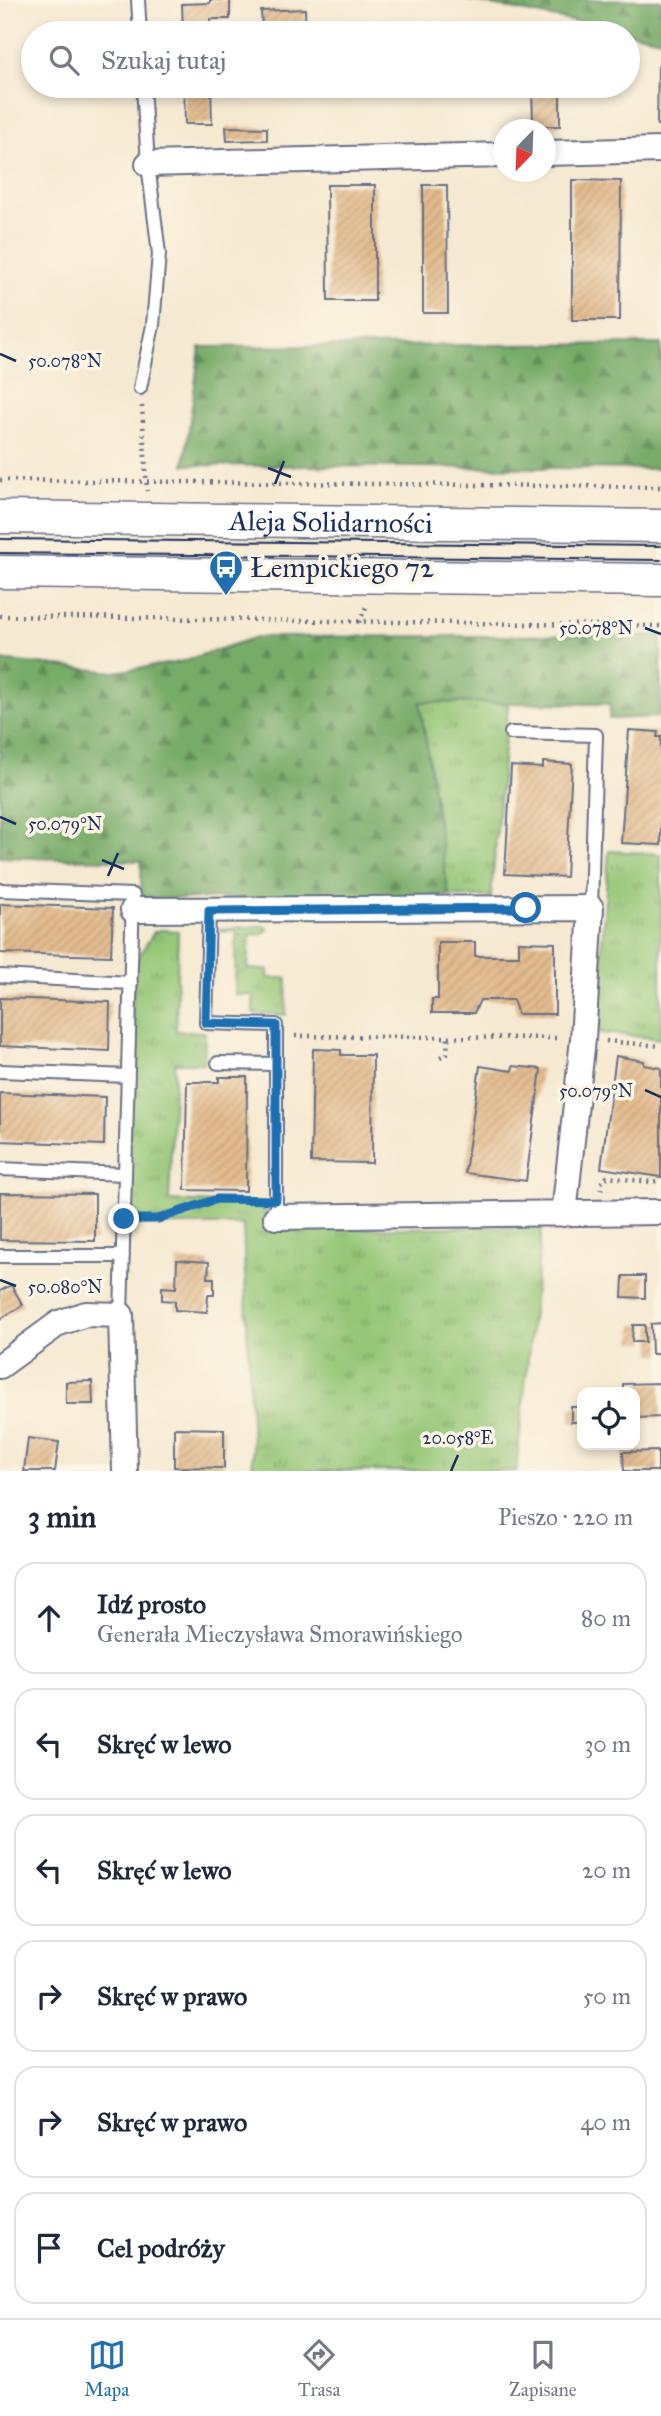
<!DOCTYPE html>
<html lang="pl">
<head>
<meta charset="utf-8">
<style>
  body { margin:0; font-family:"IM FELL Great Primer",serif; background:#f6f6f7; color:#1f2937 }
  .controls { position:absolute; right:21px; bottom:21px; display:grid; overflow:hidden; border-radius:14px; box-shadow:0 4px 10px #0003 }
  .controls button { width:63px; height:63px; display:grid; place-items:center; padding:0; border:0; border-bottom:2px solid #e0e1e3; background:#fff; color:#1f2937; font:35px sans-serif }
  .compass { position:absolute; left:493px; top:119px; width:63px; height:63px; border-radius:50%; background:#fff; box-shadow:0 4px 10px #0003; rotate:203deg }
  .stop { position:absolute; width:21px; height:21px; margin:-16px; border:5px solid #1f6fb2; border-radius:50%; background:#fff }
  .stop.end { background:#1f6fb2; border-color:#fff; box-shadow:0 2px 7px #0008 }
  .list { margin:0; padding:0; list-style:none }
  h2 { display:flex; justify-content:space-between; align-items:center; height:91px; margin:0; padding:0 28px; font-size:30px }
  h2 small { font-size:23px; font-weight:400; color:#747a83 }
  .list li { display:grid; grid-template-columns:46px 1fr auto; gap:21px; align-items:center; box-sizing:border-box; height:112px; margin:0 14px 14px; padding:0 14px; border:2px solid #e0e1e3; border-radius:21px }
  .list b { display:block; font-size:26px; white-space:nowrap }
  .list p { margin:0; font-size:23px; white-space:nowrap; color:#747a83 }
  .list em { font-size:23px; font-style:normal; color:#747a83 }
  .icon { flex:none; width:38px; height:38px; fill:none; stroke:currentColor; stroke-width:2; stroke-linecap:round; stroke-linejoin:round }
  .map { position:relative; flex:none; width:661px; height:1471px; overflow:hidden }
  .search { position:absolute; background:#fff; box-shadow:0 4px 10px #0003; left:21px; right:21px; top:21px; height:77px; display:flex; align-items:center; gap:18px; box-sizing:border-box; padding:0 24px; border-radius:38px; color:#747a83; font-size:26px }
  .sheet { height:847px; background:#fff }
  nav { display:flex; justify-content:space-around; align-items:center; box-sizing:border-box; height:98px; border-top:2px solid #e0e1e3; background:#fff; font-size:19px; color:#747a83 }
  nav a { display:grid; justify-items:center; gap:4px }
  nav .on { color:#1f6fb2 }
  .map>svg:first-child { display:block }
  .grass { fill:url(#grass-tufts); stroke:#587a6a; stroke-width:2 }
  .forest { fill:url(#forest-firs); stroke:#496d62; stroke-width:2 }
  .building { fill:url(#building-hatch) }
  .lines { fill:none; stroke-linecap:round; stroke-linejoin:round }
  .service-casing { stroke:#687086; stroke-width:16 }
  .minor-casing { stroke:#687086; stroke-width:28 }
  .tertiary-casing { stroke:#687086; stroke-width:35 }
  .path { stroke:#687086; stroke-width:4.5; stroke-dasharray:2 5; stroke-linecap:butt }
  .service { stroke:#fff; stroke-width:12 }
  .minor { stroke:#fff; stroke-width:24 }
  .tertiary { stroke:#fff; stroke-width:32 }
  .tram { stroke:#1b2f5e; stroke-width:2 }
  .route { stroke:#1f6fb2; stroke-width:9 }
  .ticks { fill:none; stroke:#1b2f5e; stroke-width:2.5 }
  .labels { text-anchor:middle; stroke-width:7; stroke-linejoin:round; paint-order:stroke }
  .street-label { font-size:28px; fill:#1b2f5e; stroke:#fcf5e5 }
  .poi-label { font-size:28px; fill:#1b2f5e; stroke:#fcf5e5; text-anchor:start }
  .ticks-label { font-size:18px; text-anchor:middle; fill:#1b2f5e; stroke:#fcf5e5; stroke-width:7; stroke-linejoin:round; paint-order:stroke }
</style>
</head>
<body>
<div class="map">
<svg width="661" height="1471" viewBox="0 0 661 1471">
  <defs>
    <pattern id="grass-tufts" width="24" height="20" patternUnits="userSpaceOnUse" patternTransform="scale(1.75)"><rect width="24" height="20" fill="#94c676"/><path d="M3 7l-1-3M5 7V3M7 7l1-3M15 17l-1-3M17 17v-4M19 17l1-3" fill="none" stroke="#78a164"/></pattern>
    <pattern id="forest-firs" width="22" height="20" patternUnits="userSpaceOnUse" patternTransform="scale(1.75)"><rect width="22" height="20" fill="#77ab67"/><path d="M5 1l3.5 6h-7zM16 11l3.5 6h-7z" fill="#618c58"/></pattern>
    <pattern id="building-hatch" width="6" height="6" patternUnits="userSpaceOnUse" patternTransform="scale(1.75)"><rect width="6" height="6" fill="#e3bb8e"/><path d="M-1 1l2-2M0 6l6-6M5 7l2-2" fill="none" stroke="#c2a17d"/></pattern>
  </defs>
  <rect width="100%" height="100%" fill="#fcf5e5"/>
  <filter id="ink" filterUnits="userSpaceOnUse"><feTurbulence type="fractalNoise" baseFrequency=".0143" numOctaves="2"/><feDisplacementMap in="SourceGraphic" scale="14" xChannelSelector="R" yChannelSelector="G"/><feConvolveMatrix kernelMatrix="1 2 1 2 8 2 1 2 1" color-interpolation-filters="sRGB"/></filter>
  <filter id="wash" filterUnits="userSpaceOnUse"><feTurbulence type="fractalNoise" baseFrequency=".00686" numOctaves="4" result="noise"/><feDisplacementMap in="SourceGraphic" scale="28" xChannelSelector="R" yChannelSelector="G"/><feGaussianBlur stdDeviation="1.57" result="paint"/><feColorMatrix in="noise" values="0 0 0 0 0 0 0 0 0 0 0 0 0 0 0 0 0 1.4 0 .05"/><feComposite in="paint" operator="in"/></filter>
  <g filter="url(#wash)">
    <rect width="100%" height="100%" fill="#f6e9d1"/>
    <path class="grass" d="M419,702L508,703L491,897L449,896Z
      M609,851L661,854V1039L595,1032Z
      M264,926L268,929L263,934L249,935L248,969L268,970V978H287L286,1015L253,1013V995H235L236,931H220L218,929Z
      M160,930L178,931L176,1031L205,1032L204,1063H175L169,1201L265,1205V1230L542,1226L516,1471H253L243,1225H126L134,964L154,932Z"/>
    <path class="forest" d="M467,0H661V39Z
      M661,344V469L184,465L200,347Z
      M661,635V717L609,719L610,704L420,702L449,896L141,899V861L0,857V660L115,672L180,662L257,637Z"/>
    <g id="blocks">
      <path class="building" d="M210,0H230V19H210V33H183L182,4L210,3Z
        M305,9L306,33H275V26L262,27L261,11Z
        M658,67H661V125H657Z
        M184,86H211L212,124H185Z
        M532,86H560V126H533Z
        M226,127L267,128V140L227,141Z
        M572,180L621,181L620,320H572Z
        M327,185H375V301H328Z
        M423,185H447L448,313H423Z
        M629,730L658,732L657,737H661V845L621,843Z
        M543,762L572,764L566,877L505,874L511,766L543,768Z
        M0,904L113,908L111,956L0,953Z
        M438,942H475V956H519V942L555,943V1014H518L513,1000H480L474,1013H432V999H438Z
        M0,998L110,1002L109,1051L0,1046Z
        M313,1049L341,1050V1055H373L372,1163L311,1162Z
        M616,1056L644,1061V1065L661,1068V1177L601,1168Z
        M480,1066L512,1071L513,1066L541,1069L526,1181L465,1173Z
        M219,1077H247L246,1191L185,1190L187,1082H219Z
        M0,1093L105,1097L104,1145L0,1141Z
        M0,1193L95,1194V1241L0,1240Z
        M177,1260L209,1262L208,1278H214V1295H208L207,1312L175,1310V1301L162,1300V1287L176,1288Z
        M623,1276H645V1298L622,1297Z
        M11,1285L23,1305L0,1319V1291Z
        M661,1323V1354H652L651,1324Z
        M633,1325H645V1342H632Z
        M92,1381L93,1404H66V1382Z
        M661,1383V1417L635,1418V1392H623V1384Z
        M571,1407H582V1422H571Z
        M174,1428L224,1429V1468L174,1467Z
        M28,1438L59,1442L55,1471H24Z
        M658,1451V1471H624L623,1452Z"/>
    </g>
  </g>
  <g filter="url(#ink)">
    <use href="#blocks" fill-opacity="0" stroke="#687086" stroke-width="2"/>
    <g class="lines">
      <g class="service-casing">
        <path id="service" d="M138,0L140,33
          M140,388L153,325L159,254L148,164L143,86
          M511,733L596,735L591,908
          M0,890L133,895L121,1315
          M209,911L206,1023L276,1025V1217
          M0,976L131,983
          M218,1063L276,1064
          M0,1071L128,1076
          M0,1169L125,1174
          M0,1256H123"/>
      </g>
      <g class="minor-casing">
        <path id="minor" d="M546,153L661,150
          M148,164L504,155
          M133,910L591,908L583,1039L564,1214
          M276,1217L661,1212
          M0,1366L59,1323L86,1314L121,1315L125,1471"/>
      </g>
      <g class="tertiary-casing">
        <g id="tertiary">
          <path id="s1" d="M0,517L661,526"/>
          <path d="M0,572L661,580"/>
        </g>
      </g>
      <path class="path" d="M142,406L147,491
        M0,480L661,487
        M0,616L661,626
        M359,622L368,603
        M295,1036L559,1038
        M606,1041L661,1046
        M440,1057L447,1054L448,1037
        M601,1190V1183L607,1177L652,1182L661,1180
        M142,1219H158L217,1199L259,1200"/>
      <use href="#service" class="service"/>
      <use href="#minor" class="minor"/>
      <use href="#tertiary" class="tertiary"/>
      <path class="tram" d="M0,539L661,546
        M0,553L661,560"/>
    </g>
  </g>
  <g class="lines" filter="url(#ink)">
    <path class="route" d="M124,1219H158L217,1199L276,1200V1025L206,1023L209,911L526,908"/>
  </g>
  <path class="ticks" d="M0,354L16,361M268,468L291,477M275,484L284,461M645,628L661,634M0,817L16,824M102,860L124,869M108,876L118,853M645,1090L661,1097M0,1280L16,1286M451,1471L458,1455"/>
  <defs>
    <g id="bus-pin" transform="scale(1.75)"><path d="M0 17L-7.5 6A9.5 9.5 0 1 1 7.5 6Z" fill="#1f6fb2" stroke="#fcf5e5"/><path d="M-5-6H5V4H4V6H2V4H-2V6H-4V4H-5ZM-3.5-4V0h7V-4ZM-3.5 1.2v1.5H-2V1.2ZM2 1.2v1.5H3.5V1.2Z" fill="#fff"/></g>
  </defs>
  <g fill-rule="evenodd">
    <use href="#bus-pin" x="226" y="567"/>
  </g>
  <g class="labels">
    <g class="street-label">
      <text dy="10" stroke="none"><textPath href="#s1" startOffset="331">Aleja Solidarności</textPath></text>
    </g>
    <g class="poi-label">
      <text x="250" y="577">Łempickiego 72</text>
    </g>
  </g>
  <g class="ticks-label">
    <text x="65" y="367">50.078°N</text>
    <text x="596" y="634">50.078°N</text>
    <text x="65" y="830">50.079°N</text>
    <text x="596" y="1097">50.079°N</text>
    <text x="65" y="1293">50.080°N</text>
    <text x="458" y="1444">20.058°E</text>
  </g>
</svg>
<div class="controls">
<button><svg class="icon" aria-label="locate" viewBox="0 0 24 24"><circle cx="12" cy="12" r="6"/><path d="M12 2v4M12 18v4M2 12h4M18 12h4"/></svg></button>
</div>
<svg class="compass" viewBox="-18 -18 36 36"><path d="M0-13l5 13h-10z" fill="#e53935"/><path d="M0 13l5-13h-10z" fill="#747a83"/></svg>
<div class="stop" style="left:526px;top:908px"></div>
<div class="stop end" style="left:124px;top:1219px"></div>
<div class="search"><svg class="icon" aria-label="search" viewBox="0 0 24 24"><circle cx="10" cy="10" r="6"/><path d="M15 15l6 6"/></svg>Szukaj tutaj</div>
</div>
<section class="sheet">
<h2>3 min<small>Pieszo · 220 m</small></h2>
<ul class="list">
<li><svg class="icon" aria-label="ahead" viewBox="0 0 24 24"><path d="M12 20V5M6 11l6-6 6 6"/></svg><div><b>Idź prosto</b><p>Generała Mieczysława Smorawińskiego</p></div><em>80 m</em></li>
<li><svg class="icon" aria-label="left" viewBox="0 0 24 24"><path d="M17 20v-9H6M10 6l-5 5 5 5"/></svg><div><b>Skręć w lewo</b></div><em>30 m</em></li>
<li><svg class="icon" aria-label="left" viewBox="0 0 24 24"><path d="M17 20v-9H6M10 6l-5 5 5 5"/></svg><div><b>Skręć w lewo</b></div><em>20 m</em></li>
<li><svg class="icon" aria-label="right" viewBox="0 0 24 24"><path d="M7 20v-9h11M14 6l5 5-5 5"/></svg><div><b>Skręć w prawo</b></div><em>50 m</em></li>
<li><svg class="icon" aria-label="right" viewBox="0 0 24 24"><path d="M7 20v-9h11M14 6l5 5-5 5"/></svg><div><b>Skręć w prawo</b></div><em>40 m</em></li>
<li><svg class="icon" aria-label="arrive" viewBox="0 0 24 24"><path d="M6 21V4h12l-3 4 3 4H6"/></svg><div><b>Cel podróży</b></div></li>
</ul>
</section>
<nav>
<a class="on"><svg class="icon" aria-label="map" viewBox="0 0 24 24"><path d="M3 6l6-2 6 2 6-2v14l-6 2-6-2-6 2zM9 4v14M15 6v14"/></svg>Mapa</a>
<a><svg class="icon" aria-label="directions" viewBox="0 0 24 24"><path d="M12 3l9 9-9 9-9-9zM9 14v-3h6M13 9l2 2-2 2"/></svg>Trasa</a>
<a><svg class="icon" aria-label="saved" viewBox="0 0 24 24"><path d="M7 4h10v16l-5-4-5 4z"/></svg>Zapisane</a>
</nav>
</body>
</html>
